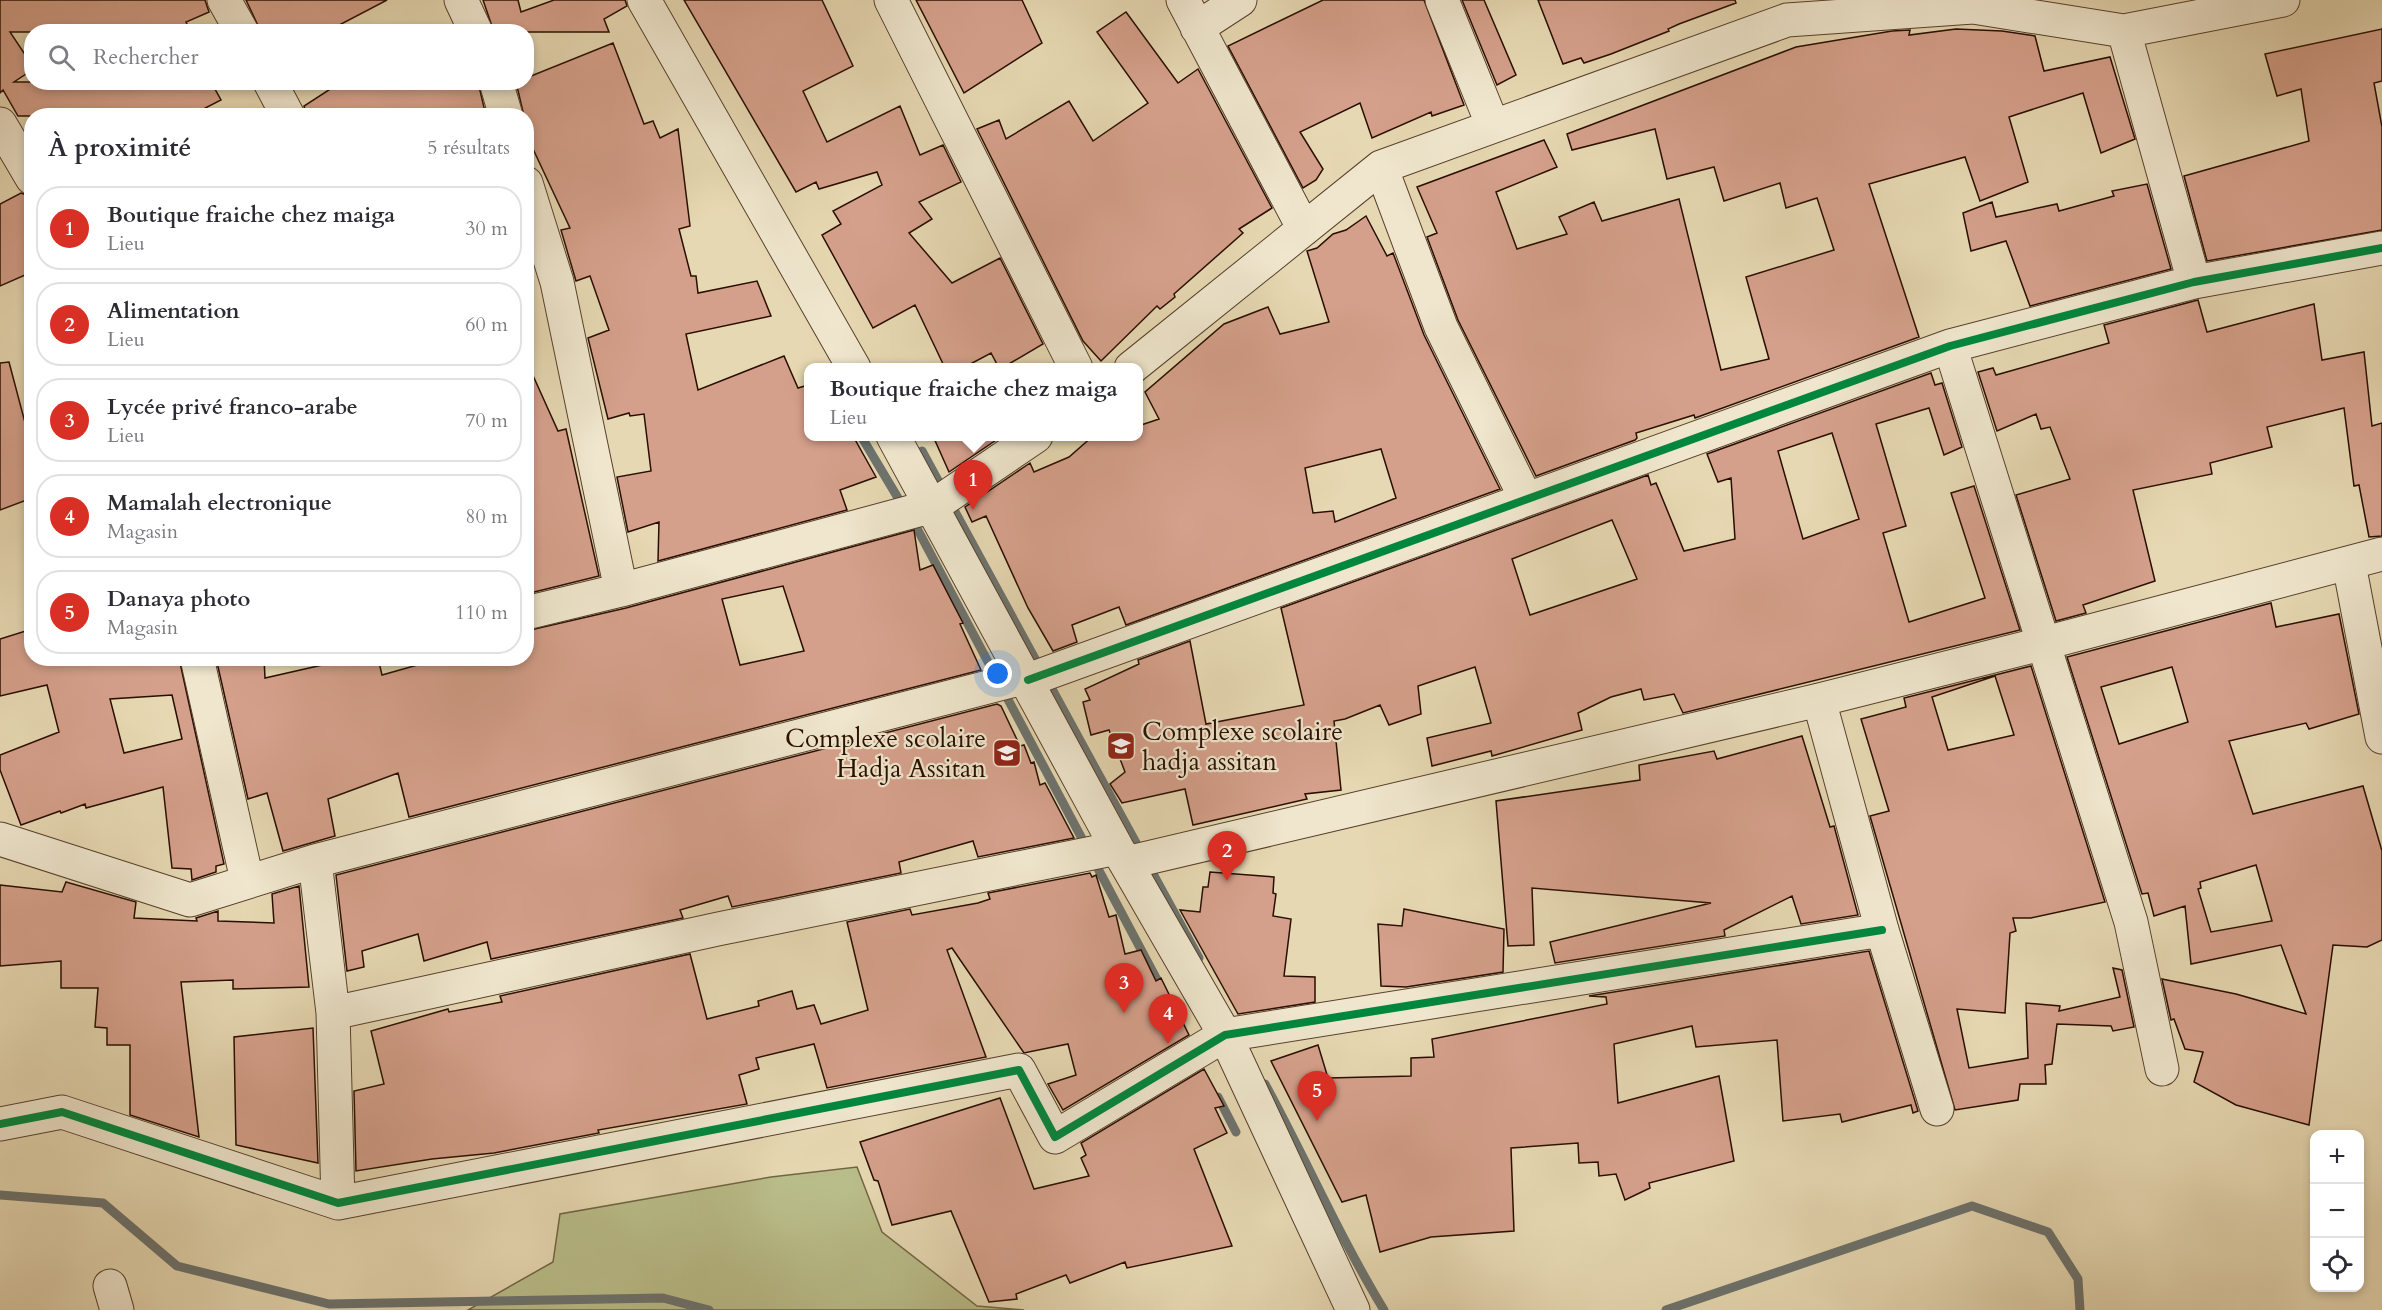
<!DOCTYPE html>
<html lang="fr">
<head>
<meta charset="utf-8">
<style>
  body { margin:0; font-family:Cardo,serif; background:#f7f7f7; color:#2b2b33 }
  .controls { position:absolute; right:18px; bottom:18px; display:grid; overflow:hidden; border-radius:12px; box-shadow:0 3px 9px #0003 }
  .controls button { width:54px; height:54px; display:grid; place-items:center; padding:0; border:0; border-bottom:2px solid #e1e1e2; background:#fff; color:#2b2b33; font:30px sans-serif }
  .you { position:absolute; left:998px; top:674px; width:21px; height:21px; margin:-15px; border:4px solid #fff; border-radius:50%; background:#1a73e8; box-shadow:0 0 0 9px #1a73e833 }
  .badge { display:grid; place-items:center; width:39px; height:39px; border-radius:50%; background:#d93025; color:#fff; font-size:20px; font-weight:700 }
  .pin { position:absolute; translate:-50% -50px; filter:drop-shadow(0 2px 3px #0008) }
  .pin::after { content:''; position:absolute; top:32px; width:21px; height:18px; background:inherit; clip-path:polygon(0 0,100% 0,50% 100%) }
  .popup { position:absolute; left:804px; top:363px; width:339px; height:78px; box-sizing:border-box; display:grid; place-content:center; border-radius:12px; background:#fff; filter:drop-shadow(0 2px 4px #0005); font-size:20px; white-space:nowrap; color:#7c7c81 }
  .popup b { font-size:22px; color:#2b2b33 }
  .popup::after { content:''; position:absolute; left:50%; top:100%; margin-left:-12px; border:12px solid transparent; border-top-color:#fff }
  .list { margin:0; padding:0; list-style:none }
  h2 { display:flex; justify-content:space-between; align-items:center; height:78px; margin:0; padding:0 24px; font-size:26px }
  h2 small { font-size:20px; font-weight:400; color:#7c7c81 }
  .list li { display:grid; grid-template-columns:39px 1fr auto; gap:18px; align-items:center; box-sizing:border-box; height:84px; margin:0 12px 12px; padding:0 12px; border:2px solid #e1e1e2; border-radius:24px }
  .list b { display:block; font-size:22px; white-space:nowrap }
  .list p { margin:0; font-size:20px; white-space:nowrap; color:#7c7c81 }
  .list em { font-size:20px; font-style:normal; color:#7c7c81 }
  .icon { flex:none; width:33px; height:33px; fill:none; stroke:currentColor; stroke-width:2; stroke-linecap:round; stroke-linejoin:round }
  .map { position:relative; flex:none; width:2382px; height:1310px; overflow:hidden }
  .search { position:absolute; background:#fff; box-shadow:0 3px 9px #0003; left:24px; top:24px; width:510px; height:66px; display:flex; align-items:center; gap:15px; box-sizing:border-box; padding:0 21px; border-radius:24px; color:#7c7c81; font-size:22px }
  .panel { position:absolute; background:#fff; box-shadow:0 3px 9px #0003; left:24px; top:108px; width:510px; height:558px; border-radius:24px }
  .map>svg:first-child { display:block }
  .green { fill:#b9bd89; stroke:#716644; stroke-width:1.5 }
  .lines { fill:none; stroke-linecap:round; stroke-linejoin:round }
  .stream { stroke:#6d736e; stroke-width:9 }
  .building { fill:#d5a08b; stroke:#290e00; stroke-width:1.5; fill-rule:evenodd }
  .street-casing { stroke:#58402c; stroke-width:35 }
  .street { stroke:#efe6cd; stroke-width:33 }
  .cycleway-casing { stroke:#efe6cd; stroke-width:11 }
  .cycleway { stroke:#00873e; stroke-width:8 }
  .labels { text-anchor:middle; stroke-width:4.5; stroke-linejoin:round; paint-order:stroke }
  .poi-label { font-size:26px; fill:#290e00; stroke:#efe6cd; text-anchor:start }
</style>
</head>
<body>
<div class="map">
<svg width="2382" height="1310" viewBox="0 0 2382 1310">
  <rect width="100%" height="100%" fill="#e6d8b2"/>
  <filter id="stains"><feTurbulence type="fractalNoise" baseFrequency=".00333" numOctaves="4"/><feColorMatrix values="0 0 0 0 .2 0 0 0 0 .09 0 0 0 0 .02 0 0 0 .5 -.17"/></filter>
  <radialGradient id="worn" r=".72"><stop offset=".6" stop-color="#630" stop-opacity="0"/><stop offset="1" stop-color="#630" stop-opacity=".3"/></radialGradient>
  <path class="green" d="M857,1167L882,1232L977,1306L1024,1310H468L553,1262L560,1214L771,1177Z"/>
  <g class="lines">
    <path class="stream" d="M861,436L904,508
      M922,451L1040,668
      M912,519L1162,989
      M1047,680L1199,958
      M1265,1084C1306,1159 1340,1238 1384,1310
      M1218,1097L1236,1132
      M0,1195L103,1203L177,1266L329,1304L663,1298L709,1310
      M1666,1310L1972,1206L2048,1232L2078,1279L2080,1310"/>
  </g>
  <path class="building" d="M0,0H205L209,12L186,22L191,32H10L32,65V70L14,82H211L221,100L190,116H18L3,90L0,93Z
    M246,0H387L326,32H261Z
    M483,0H518L521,12L554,0H625L627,6L604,19L609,32H494Z
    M684,0H822L853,66L803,91L827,142L900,106L920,155L943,145L961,182L919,202L932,219L909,233L952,283L1000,258L1043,344L1002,368H999L991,353L963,368H945L915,305L873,328L822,235L841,224L833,211L882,185L877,172L819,189L816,182L796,192Z
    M916,0H1022L1042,43L964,93Z
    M1323,0H1424L1464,105L1432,116L1431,112L1372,138L1360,103L1300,132L1323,169L1316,180L1303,188L1228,46Z
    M1462,0H1484L1516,75L1497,85Z
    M1538,0H1735L1736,3L1679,24L1668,29L1669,31L1611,54L1584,63L1581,58L1563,64Z
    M1126,12L1178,83L1198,69L1272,208L1239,229L1243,233L1174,294L1175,297L1160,309L1157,306L1101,361L1083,341L977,129L999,120L1006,139L1069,101L1093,141L1148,103L1097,32Z
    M1956,29L2002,31L2035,36L2044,71L2110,57L2135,139L2101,153L2083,93L2009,117L2028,182L1980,201L1965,157L1869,184L1919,337L1695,418L1694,415L1636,433L1637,438L1635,440L1536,476L1458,320L1427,237L1437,233L1417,187L1544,140L1557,167L1496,192L1517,249L1567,234L1559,217L1594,202L1602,221L1679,199L1721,370L1769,359L1746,277L1834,250L1817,198L1786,208L1780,183L1724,201L1714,167L1667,179L1655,129L1572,150L1567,134L1796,47L1892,31L1910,30L1909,35Z
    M2382,29V81L2374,83L2382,127V230L2207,261L2184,176L2309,141L2301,89L2277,96L2265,54Z
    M613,43L644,124L653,121L660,138L678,129L690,226L679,229L691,276H696L698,293L757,281L771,316L686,334L698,390L784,356L798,388L808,385V436H853L876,477L840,490L847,510L658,561L659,522L628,532L617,477L651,471L644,414L630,416L629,413L608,419L588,338L609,330L590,276L576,281L561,230L570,228L526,134V116H524L516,82H526V78Z
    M341,82H478L486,116H307L304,106Z
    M2147,184L2171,269L2030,306L2006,241L1971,251L1963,213L1992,202L1996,217L2057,204L2059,211L2114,196L2112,191Z
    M21,193L32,197V272L0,286V204Z
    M1366,216L1387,256L1393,253L1424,335L1500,489L1126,625L1119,607L1072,625L1077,642L1053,651L1028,608L986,516L972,522L965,507L1030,463L1034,472L1069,457L1093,436H1138V426L1159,419L1145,392L1224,324L1268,307L1280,334L1329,322L1307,251L1317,248L1333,234L1346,230ZM1381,449L1396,498L1335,522L1333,511L1313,513L1305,468Z
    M2198,300L2207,332L2314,304L2322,360L2364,352L2372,426L2382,423V536L2369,537L2359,485L2354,486L2344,408L2267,427L2272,447L2210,463L2212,474L2133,490L2155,581L2083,605L2086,613L2056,621L2016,495L2070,479L2050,427L2041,429L2036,414L1997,431L1978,372L1993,368L1996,375L2109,343L2104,325Z
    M526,360L558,431L566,429L599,576L526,594Z
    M9,362L32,449V498L0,510V363Z
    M1931,373L1935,385L1942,383L1962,447L1944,455L1929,408L1876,424L1906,526L1883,533L1909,622L1985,598L1951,493L1974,486L2020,630L1683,713L1674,694L1644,700L1641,689L1611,697L1578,713L1582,730L1492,756L1491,751L1432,766L1427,738L1491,723L1475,667L1418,686L1421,714L1389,725L1380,705L1345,719L1334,721L1341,790L1305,794L1307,799L1193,825L1185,789L1122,803L1110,784L1125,772L1109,730L1091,735L1083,702L1090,700L1085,689L1139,664L1138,660L1190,641L1206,724L1304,705L1281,608L1648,475L1651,485L1656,483L1684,551L1735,539L1731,478L1718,482L1707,454ZM1832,433L1859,519L1803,539L1778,451ZM1612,520L1637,579L1530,615L1512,559Z
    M933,436H1002L949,472Z
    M914,530L920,570L933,565L963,623L960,624L981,670L409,817L398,773L328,799L335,836L283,851L267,793L248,799L216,658H264L265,678L353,658H378L382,675L442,658H526V631L626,608ZM783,586L804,651L740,665L722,599Z
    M2271,603L2276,627L2339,614L2359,714L2309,729L2306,723L2229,741L2253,814L2363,786L2382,851V940L2367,947L2333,945L2309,1125L2236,1105L2194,1082L2203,1052L2185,1049L2174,1019L2171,1020L2162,979L2236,994L2306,1014L2281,945L2191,964L2185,906L2154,916L2148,893L2142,894L2067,657ZM2172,667L2188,722L2119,744L2101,687ZM2256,865L2272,921L2211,932L2198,889L2201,888L2200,882Z
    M32,629V658H179L224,864L216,866V872L192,880L191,869L172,868L163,787L86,808L85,804L61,813L60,811L21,825L0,770V755L59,732L47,685L0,696V639ZM172,695L182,739L124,753L110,699Z
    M2031,666L2105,902L2031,918H2013L2016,931L2010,933L2005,1013L1957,1009L1969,1068L2028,1058L2026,1003L2060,1006L2059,1011L2120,997L2113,968L2122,970L2134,1027L2113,1031L2111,1026L2057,1024L2052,1064L2045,1065L2046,1084H2020L2018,1100L1955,1110L1870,816L1889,811L1861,719L1906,707L1904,698ZM1995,676L2014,735L1948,750L1932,697Z
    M997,704L1001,706L1020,746L1024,745L1031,763L1034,762L1040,785L1045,783L1074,838L978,857L973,841L899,862L901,873L732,907L728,896L680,910L683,918L491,959L487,942L424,961L418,934L362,951L364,967L347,971L336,875Z
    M1802,736L1830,827L1834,826L1858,915L1801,924L1792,896L1724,930L1725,936L1555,963L1550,942L1711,903L1532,888L1534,945L1508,946L1496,801L1640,780L1639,765L1714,751L1717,759Z
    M1210,872L1274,877L1273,893L1276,894L1273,916L1291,919L1284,976L1315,977V1002L1238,1014L1180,910L1200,912L1203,887H1208Z
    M1090,873L1092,877L1096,875L1109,917L1116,915L1125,954L1141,950L1156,981L1161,978L1189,1035L1063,1110L1048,1084L1076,1075L1068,1044L1024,1053L952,948L947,950L986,1057L827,1088L814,1044L756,1058L759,1069L739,1075L747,1104L598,1130L599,1133L494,1153L432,1159L356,1171L354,1091L384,1084L371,1031L448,1009L449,1012L502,1002L500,996L690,954L707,1019L759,1006L758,1001L792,991L797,1009L814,1005L821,1024L868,1010L847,922L910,909L912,915L978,903L990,899L988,893Z
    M66,882L136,902L134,918L197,921L196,918L218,911V921L274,923L272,894L299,886L309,987L233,989V980L181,982L199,1137L130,1115V1045H107V1028L95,1027L98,988H61V961L0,966V885L62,892Z
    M1404,909L1504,929L1503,972L1406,987L1381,986L1378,924L1402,926Z
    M1869,951L1918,1111L1913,1113L1911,1105L1842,1122L1840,1114L1783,1121L1777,1040L1696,1047L1692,1026L1614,1044L1618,1103L1719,1076L1734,1161L1649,1183L1650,1188L1625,1200L1616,1174L1599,1176L1598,1162L1579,1163L1578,1143L1511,1148L1514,1231L1431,1237L1380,1252L1366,1195L1342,1202L1271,1061L1318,1045L1328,1078L1411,1076V1058L1434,1057L1432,1039L1607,1004L1606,997L1589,996Z
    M313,1028L318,1163L236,1145L234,1037Z
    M1204,1069L1224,1106L1215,1108L1227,1133L1194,1149L1232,1246L1127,1268L1125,1262L1070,1283L1066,1275L1016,1294L1017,1299L989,1302L951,1211L892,1225L878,1181L874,1180L860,1142L1000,1098L1034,1189L1089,1176L1081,1158L1086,1155L1081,1143Z"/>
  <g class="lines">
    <g class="street-casing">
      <path id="street" d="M224,0L242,32
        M461,0L476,32
        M644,0L854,368
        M891,0L1076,368
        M1183,0L1304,229
        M1442,0L1493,126
        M1197,28L1240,0
        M2124,31L2194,282
        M270,82L288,116
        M496,82L506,116
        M0,124L32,178
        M1381,167L1441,327L1526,499
        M526,183L557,282L621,590
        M1950,346L2131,922L2162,1069
        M1131,368L1381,167L1787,20L1973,7L2124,31L2283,0
        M893,436L1117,848L1225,1035L1353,1310
        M2349,564L2382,737
        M526,613L621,590L933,506L1036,436
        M197,658L247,880
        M1028,680L1950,346L2194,282L2382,248
        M1819,700L1882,930L1937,1109
        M0,839L190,900L315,861L1023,678
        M315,861L333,1013L338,1203
        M1126,863L1819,700L2045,643L2382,554
        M333,1013L718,929L1117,848
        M0,1124L62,1112L338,1203L1019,1070L1055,1137L1225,1035L1882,930
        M110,1286L117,1310"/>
    </g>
    <use href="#street" class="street"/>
    <g class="cycleway-casing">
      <path id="cycleway" d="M1028,680L1950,346L2194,282L2382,248
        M0,1124L62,1112L338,1203L1019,1070L1055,1137L1225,1035L1882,930"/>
    </g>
    <use href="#cycleway" class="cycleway"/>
  </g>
  <defs>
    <g id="school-square" transform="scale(1.5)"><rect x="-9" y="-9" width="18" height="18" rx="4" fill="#8f2418" stroke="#efe6cd"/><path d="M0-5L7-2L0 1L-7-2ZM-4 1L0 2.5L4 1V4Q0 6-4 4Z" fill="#fff"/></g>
  </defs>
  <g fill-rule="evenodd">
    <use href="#school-square" x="1121" y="746"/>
    <use href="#school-square" x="1007" y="753"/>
  </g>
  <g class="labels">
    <g class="poi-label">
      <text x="1142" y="740">Complexe scolaire<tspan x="1142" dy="30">hadja assitan</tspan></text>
      <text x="986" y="747" text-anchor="end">Complexe scolaire<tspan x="986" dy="30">Hadja Assitan</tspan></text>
    </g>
  </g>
  <rect width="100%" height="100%" filter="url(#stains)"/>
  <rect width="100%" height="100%" fill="url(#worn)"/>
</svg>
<div class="controls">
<button>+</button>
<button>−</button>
<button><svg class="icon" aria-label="locate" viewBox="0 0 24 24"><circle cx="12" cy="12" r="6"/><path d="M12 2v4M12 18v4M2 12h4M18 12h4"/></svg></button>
</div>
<div class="you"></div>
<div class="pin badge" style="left:973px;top:510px">1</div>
<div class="popup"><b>Boutique fraiche chez maiga</b>Lieu</div>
<div class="pin badge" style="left:1227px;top:881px">2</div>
<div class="pin badge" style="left:1124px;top:1013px">3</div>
<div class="pin badge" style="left:1168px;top:1044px">4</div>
<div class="pin badge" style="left:1317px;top:1121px">5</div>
<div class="search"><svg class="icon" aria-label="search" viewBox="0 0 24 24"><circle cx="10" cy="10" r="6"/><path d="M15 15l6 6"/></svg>Rechercher</div>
<section class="panel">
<h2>À proximité<small>5 résultats</small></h2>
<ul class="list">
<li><span class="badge">1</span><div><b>Boutique fraiche chez maiga</b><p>Lieu</p></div><em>30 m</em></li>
<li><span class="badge">2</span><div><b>Alimentation</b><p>Lieu</p></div><em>60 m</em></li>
<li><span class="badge">3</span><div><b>Lycée privé franco-arabe</b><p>Lieu</p></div><em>70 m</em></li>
<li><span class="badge">4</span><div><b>Mamalah electronique</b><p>Magasin</p></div><em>80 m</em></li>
<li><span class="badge">5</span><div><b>Danaya photo</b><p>Magasin</p></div><em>110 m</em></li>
</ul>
</section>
</div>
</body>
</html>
